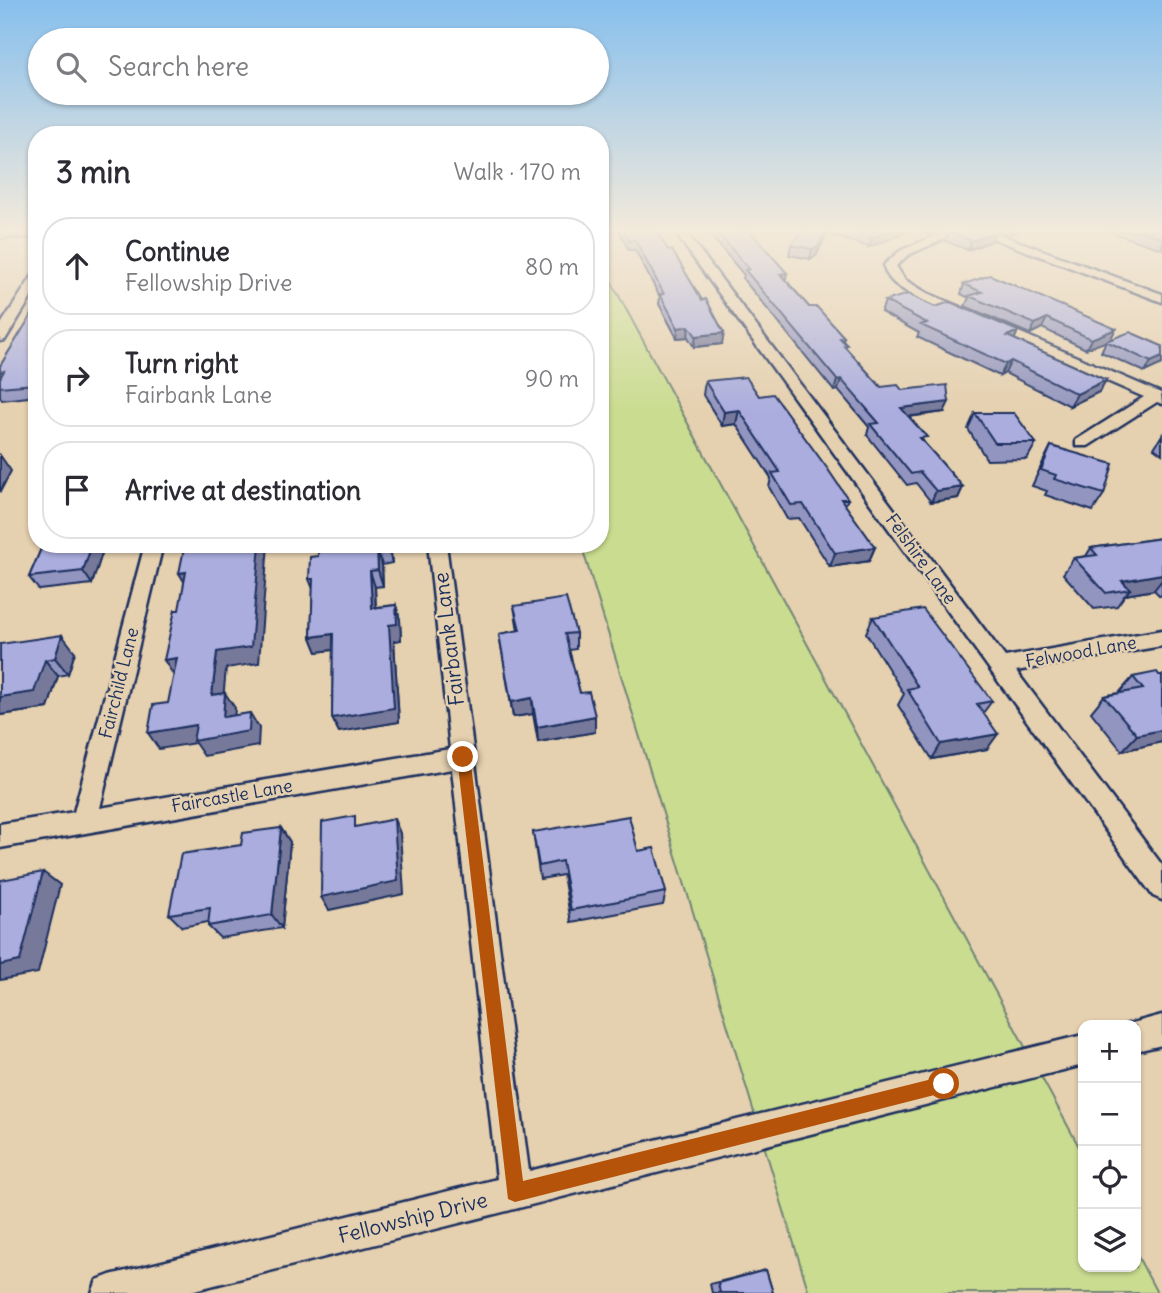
<!DOCTYPE html>
<html lang="en">
<head>
<meta charset="utf-8">
<style>
  body { margin:0; font-family:Delius,sans-serif; background:#f7f7f7; color:#2b2b33 }
  .controls { position:absolute; right:21px; bottom:21px; display:grid; overflow:hidden; border-radius:14px; box-shadow:0 2px 5px #0004 }
  .controls button { width:63px; height:63px; display:grid; place-items:center; padding:0; border:0; border-bottom:2px solid #e1e1e2; background:#fff; color:#2b2b33; font:35px sans-serif }
  .stop { position:absolute; width:21px; height:21px; margin:-16px; border:5px solid #b45309; border-radius:50%; background:#fff }
  .stop.end { background:#b45309; border-color:#fff; box-shadow:0 2px 7px #0008 }
  .list { margin:0; padding:0; list-style:none }
  h2 { display:flex; justify-content:space-between; align-items:center; height:91px; margin:0; padding:0 28px; font-size:30px }
  h2 small { font-size:23px; font-weight:400; color:#7c7c81 }
  .list li { display:grid; grid-template-columns:46px 1fr auto; gap:21px; align-items:center; box-sizing:border-box; height:98px; margin:0 14px 14px; padding:0 14px; border:2px solid #e1e1e2; border-radius:28px }
  .list b { display:block; font-size:26px; white-space:nowrap }
  .list p { margin:0; font-size:23px; white-space:nowrap; color:#7c7c81 }
  .list em { font-size:23px; font-style:normal; color:#7c7c81 }
  .icon { flex:none; width:38px; height:38px; fill:none; stroke:currentColor; stroke-width:2; stroke-linecap:round; stroke-linejoin:round }
  .map { position:relative; flex:none; width:1162px; height:1293px; overflow:hidden }
  .search { position:absolute; background:#fff; box-shadow:0 2px 5px #0004; left:28px; top:28px; width:581px; height:77px; display:flex; align-items:center; gap:18px; box-sizing:border-box; padding:0 24px; border-radius:38px; color:#7c7c81; font-size:26px }
  .panel { position:absolute; background:#fff; box-shadow:0 2px 5px #0004; left:28px; top:126px; width:581px; height:427px; border-radius:28px }
  .map>svg:first-child { display:block }
  .green { fill:#cadc90; stroke:#728677; stroke-width:2 }
  .lines { fill:none; stroke-linecap:round; stroke-linejoin:round }
  .minor-casing { stroke:#1b2f5e; stroke-width:5 }
  .minor { fill:#e5d0af; fill-rule:evenodd }
  .wall { fill:#9295bf; stroke:#1b2f5e; stroke-width:2 }
  .shaded-wall { fill:#77799b; stroke:#1b2f5e; stroke-width:2 }
  .building { fill:#aaadde; stroke:#1b2f5e; stroke-width:2 }
  .route { fill:#b45309 }
  .labels { text-anchor:middle; stroke-width:5; stroke-linejoin:round; paint-order:stroke }
  .street-label { font-size:18px; fill:#1b2f5e; stroke:#e5d0af }
  .near-street-label { font-size:21px; fill:#1b2f5e; stroke:#e5d0af }
</style>
</head>
<body>
<div class="map">
<svg width="1162" height="1293" viewBox="0 0 1162 1293">
  <rect width="100%" height="100%" fill="#e5d0af"/>
  <filter id="ink" filterUnits="userSpaceOnUse"><feTurbulence type="fractalNoise" baseFrequency=".0143" numOctaves="2"/><feDisplacementMap in="SourceGraphic" scale="14" xChannelSelector="R" yChannelSelector="G"/><feConvolveMatrix kernelMatrix="1 2 1 2 8 2 1 2 1" color-interpolation-filters="sRGB"/></filter>
  <g filter="url(#ink)">
    <path class="green" d="M600,261L1083,1154V1267H1136V1253L1157,1293H809L581,544H600Z"/>
    <g class="lines">
      <g class="minor-casing">
        <path id="minor" d="M674,231H685L1005,657L1162,630V646L1016,671L1162,865V900L1153,896Z
          M946,231H962L908,255L896,266L905,280L927,293L1161,393L1162,404L1157,402L1088,446H1076V440L1144,397L919,299C905,290 886,283 884,265L900,251Z
          M973,231H990L1162,294V302Z
          M37,274V288L5,340L0,341V326L33,275Z
          M145,544H163L100,808L450,749L428,544H446L529,1171L1083,1035V1065L183,1293H92L97,1280L110,1275L497,1179L452,769L0,848V824L74,812Z
          M1162,1015V1045L1136,1051V1025H1125Z"/>
      </g>
      <use href="#minor" class="minor"/>
    </g>
    <path class="wall" d="M0,231H37L34,239H0Z
      M619,231H656L722,344L694,347L688,337L677,338L659,304L660,297L635,250H629Z
      M707,231H750L786,280L809,307L844,337L843,341L846,348L881,387L902,390L944,412L909,417L925,444L963,487L958,498L931,502L916,483L907,485L867,435L869,427L838,390L834,391L743,279L744,275Z
      M802,231H909L869,247L827,234L816,256L810,259L789,255L791,245Z
      M921,231H938L930,235Z
      M999,231H1018L1009,235Z
      M1106,231H1162V249Z
      M949,232H996L992,241L968,250L945,241Z
      M964,284L1116,329L1086,349L1042,328L1030,334L965,306L969,298L961,294Z
      M885,301L935,307L1014,339L1106,380L1099,392L1070,406L1005,373L1000,376L917,337L919,333L881,312Z
      M37,306V396L2,400L0,396V366Z
      M1106,341L1162,346L1145,372L1101,352Z
      M705,381L759,396L848,499L845,505L875,547L869,561L830,567L799,518L787,519L769,487L771,478L736,424L722,426L703,395Z
      M975,413L1036,443L1027,459L987,460L968,429Z
      M1162,435V454L1154,448Z
      M1051,446L1104,494L1093,511L1045,495L1047,491L1032,486L1043,462Z
      M1162,538V595L1160,596L1154,590L1125,595L1117,606L1094,609L1063,574L1074,558L1086,556L1091,548Z
      M43,544H105L92,584L39,590L29,577Z
      M318,544H390L392,563L382,565L383,586L375,587L376,607L396,605L400,620L401,640L394,641L399,722L339,732L332,718L333,650L317,652L311,637L313,589L309,579L318,556Z
      M514,606L576,633V649L569,650L580,693L595,716V732L538,742L533,714L513,717L499,634L518,631Z
      M873,617L992,701L983,713L987,749L932,759L898,705L904,694L866,633Z
      M0,644L75,652L68,674L58,676L48,708L0,715Z
      M1159,675L1162,742L1122,751L1091,712L1104,696L1119,693L1133,677Z
      M281,828L290,842L282,928L220,938L208,926V922L182,927L169,914L241,845Z
      M533,832L638,851L666,892L663,905L571,922L563,875L540,879Z
      M766,1270L773,1293H712L710,1284Z"/>
    <path class="shaded-wall" d="M30,231H37V237L34,239Z
      M825,231H827V234L816,256L810,259L812,249Z
      M888,231H909L869,247L872,238Z
      M996,232L992,241L968,250L971,241Z
      M787,273L785,283L780,274Z
      M1047,318L1042,328L1030,334L1035,324Z
      M689,326L688,337L677,338L678,328Z
      M1116,329L1110,340L1086,349L1091,339Z
      M1018,331L1013,343L1007,336Z
      M724,333L722,344L694,347L696,336Z
      M1162,357V364L1145,372L1151,362Z
      M1011,361L1005,373L1000,376L1006,364Z
      M841,379L838,390L834,391L837,380Z
      M1106,380L1099,392L1070,406L1077,394Z
      M949,402L944,412L897,418L901,408Z
      M739,410L736,424L722,426L724,412Z
      M0,455L11,471L0,492Z
      M963,487L958,498L931,502L936,491Z
      M92,544H105L92,584L83,571Z
      M260,544H268L259,663L226,668L222,711L212,695L217,652Z
      M388,544H390L392,563L388,548Z
      M875,547L869,561L830,567L835,553Z
      M377,549L382,565L383,586L378,570Z
      M370,571L375,587L376,623L372,608Z
      M186,572L189,590L179,573Z
      M1162,574V580L1154,590L1125,595L1130,589L1122,581Z
      M396,605L400,620L401,640L394,641L399,722L339,732L332,718L389,625Z
      M333,634L339,649L317,652L311,637Z
      M62,635L75,652L68,674L55,658Z
      M177,658L174,676L164,660Z
      M45,660L58,676L48,708L0,715V697Z
      M225,693L235,708L233,732L223,717Z
      M532,698L533,714L513,717L511,702Z
      M250,713L259,728L258,746L204,756L195,743L159,749L148,733Z
      M595,716V732L538,742L537,727Z
      M1162,730V742L1122,751L1137,735Z
      M998,734L987,749L932,759L941,744Z
      M394,819L400,833L404,894L329,910L321,897Z
      M281,828L290,842L282,928L272,915Z
      M43,872L60,885L38,973L0,980V965Z"/>
    <path class="building" d="M624,231H656L669,251L672,250L702,300L706,299L724,333L696,336L689,326L678,328L660,294H664L635,240L629,241Z
      M716,231H750L787,273L780,274L809,307H817L844,337L840,338L847,345L844,346L881,387L898,385L902,390L947,385L949,402L901,408L927,437L920,438L963,487L936,491L920,472L911,474L870,424L879,423L841,379L837,380L745,270L749,269Z
      M802,231H825L818,247L812,249L791,245Z
      M851,231H888L872,238Z
      M950,231H995L996,232L971,241L949,232Z
      M1140,231H1162V238Z
      M990,275L1116,329L1091,339L1047,318L1035,324L969,296L982,292L964,284Z
      M908,294L935,307L950,302L1018,331L1007,336L1106,380L1077,394L1011,361L1006,364L921,325L927,323L885,301Z
      M37,306V381L35,384L0,387V378L4,371L0,372V366Z
      M1130,332L1162,346V357L1151,362L1106,341Z
      M746,377L759,396L773,394L827,468L848,499H841L875,547L835,553L803,504L791,505L772,473L780,472L739,410L724,412L705,381Z
      M975,413H1014L1036,443H995Z
      M1051,446L1113,464L1104,494L1054,479L1056,475L1041,470Z
      M1162,538V574L1122,581L1130,589L1106,593L1074,558L1097,555L1091,548Z
      M43,544H92L83,571L29,577Z
      M185,544H260L251,647L217,652L212,695L225,693L223,717L250,713L249,731L193,741L196,725L148,733L153,705L168,703L177,658L164,660L175,610H179L186,572L179,573Z
      M318,544H388V548L377,549L378,570L370,571L372,608L396,605L397,624L389,625L394,708L332,718L333,634L311,637L313,579H309L310,557L318,556Z
      M566,598L576,633L565,634L580,693L589,692L595,716L537,727L532,698L511,702L499,634L520,630L514,606Z
      M923,609L992,701L977,704L998,734L941,744L907,689L918,687L873,617Z
      M62,635L55,658L45,660L34,692L0,697V644Z
      M1157,672L1159,675H1162V730L1137,735L1104,696L1143,689L1133,677Z
      M355,816V827L394,819L398,881L321,897L322,822Z
      M629,816L638,851L654,848L666,892L571,910L562,861L539,866L533,832Z
      M281,828L272,915L208,926L210,908L169,914L181,854L241,845L243,833Z
      M43,872L20,961L0,965V884L1,880Z
      M766,1270L773,1293H720L718,1283Z"/>
  </g>
  <linearGradient id="sky" x2="0" y2="1"><stop stop-color="#87bfed"/><stop offset="0.56" stop-color="#f3eadb"/><stop offset="1" stop-color="#f3eadb" stop-opacity="0"/></linearGradient>
  <rect width="1162" height="412" fill="url(#sky)"/>
  <path class="route" d="M463,751L470,757L523,1181L944,1076L950,1078L952,1084L950,1091L515,1202L508,1199L457,757Z"/>
  <g class="labels">
    <g class="street-label">
      <text transform="translate(921 559) rotate(54)" y="6">Felshire Lane</text>
      <text transform="translate(1081 652) rotate(-10)" y="6">Felwood Lane</text>
      <text transform="translate(119 683) rotate(-76)" y="6">Fairchild Lane</text>
      <text transform="translate(232 796) rotate(-10)" y="6">Faircastle Lane</text>
    </g>
    <g class="near-street-label">
      <text transform="translate(449 639) rotate(-97)" y="7">Fairbank Lane</text>
      <text transform="translate(413 1218) rotate(-14)" y="7">Fellowship Drive</text>
    </g>
  </g>
</svg>
<div class="controls">
<button>+</button>
<button>−</button>
<button><svg class="icon" aria-label="locate" viewBox="0 0 24 24"><circle cx="12" cy="12" r="6"/><path d="M12 2v4M12 18v4M2 12h4M18 12h4"/></svg></button>
<button><svg class="icon" aria-label="layers" viewBox="0 0 24 24"><path d="M12 4l9 5-9 5-9-5zM3 14l9 5 9-5"/></svg></button>
</div>
<div class="stop" style="left:944px;top:1084px"></div>
<div class="stop end" style="left:463px;top:757px"></div>
<div class="search"><svg class="icon" aria-label="search" viewBox="0 0 24 24"><circle cx="10" cy="10" r="6"/><path d="M15 15l6 6"/></svg>Search here</div>
<section class="panel">
<h2>3 min<small>Walk · 170 m</small></h2>
<ul class="list">
<li><svg class="icon" aria-label="ahead" viewBox="0 0 24 24"><path d="M12 20V5M6 11l6-6 6 6"/></svg><div><b>Continue</b><p>Fellowship Drive</p></div><em>80 m</em></li>
<li><svg class="icon" aria-label="right" viewBox="0 0 24 24"><path d="M7 20v-9h11M14 6l5 5-5 5"/></svg><div><b>Turn right</b><p>Fairbank Lane</p></div><em>90 m</em></li>
<li><svg class="icon" aria-label="arrive" viewBox="0 0 24 24"><path d="M6 21V4h12l-3 4 3 4H6"/></svg><div><b>Arrive at destination</b></div></li>
</ul>
</section>
</div>
</body>
</html>
